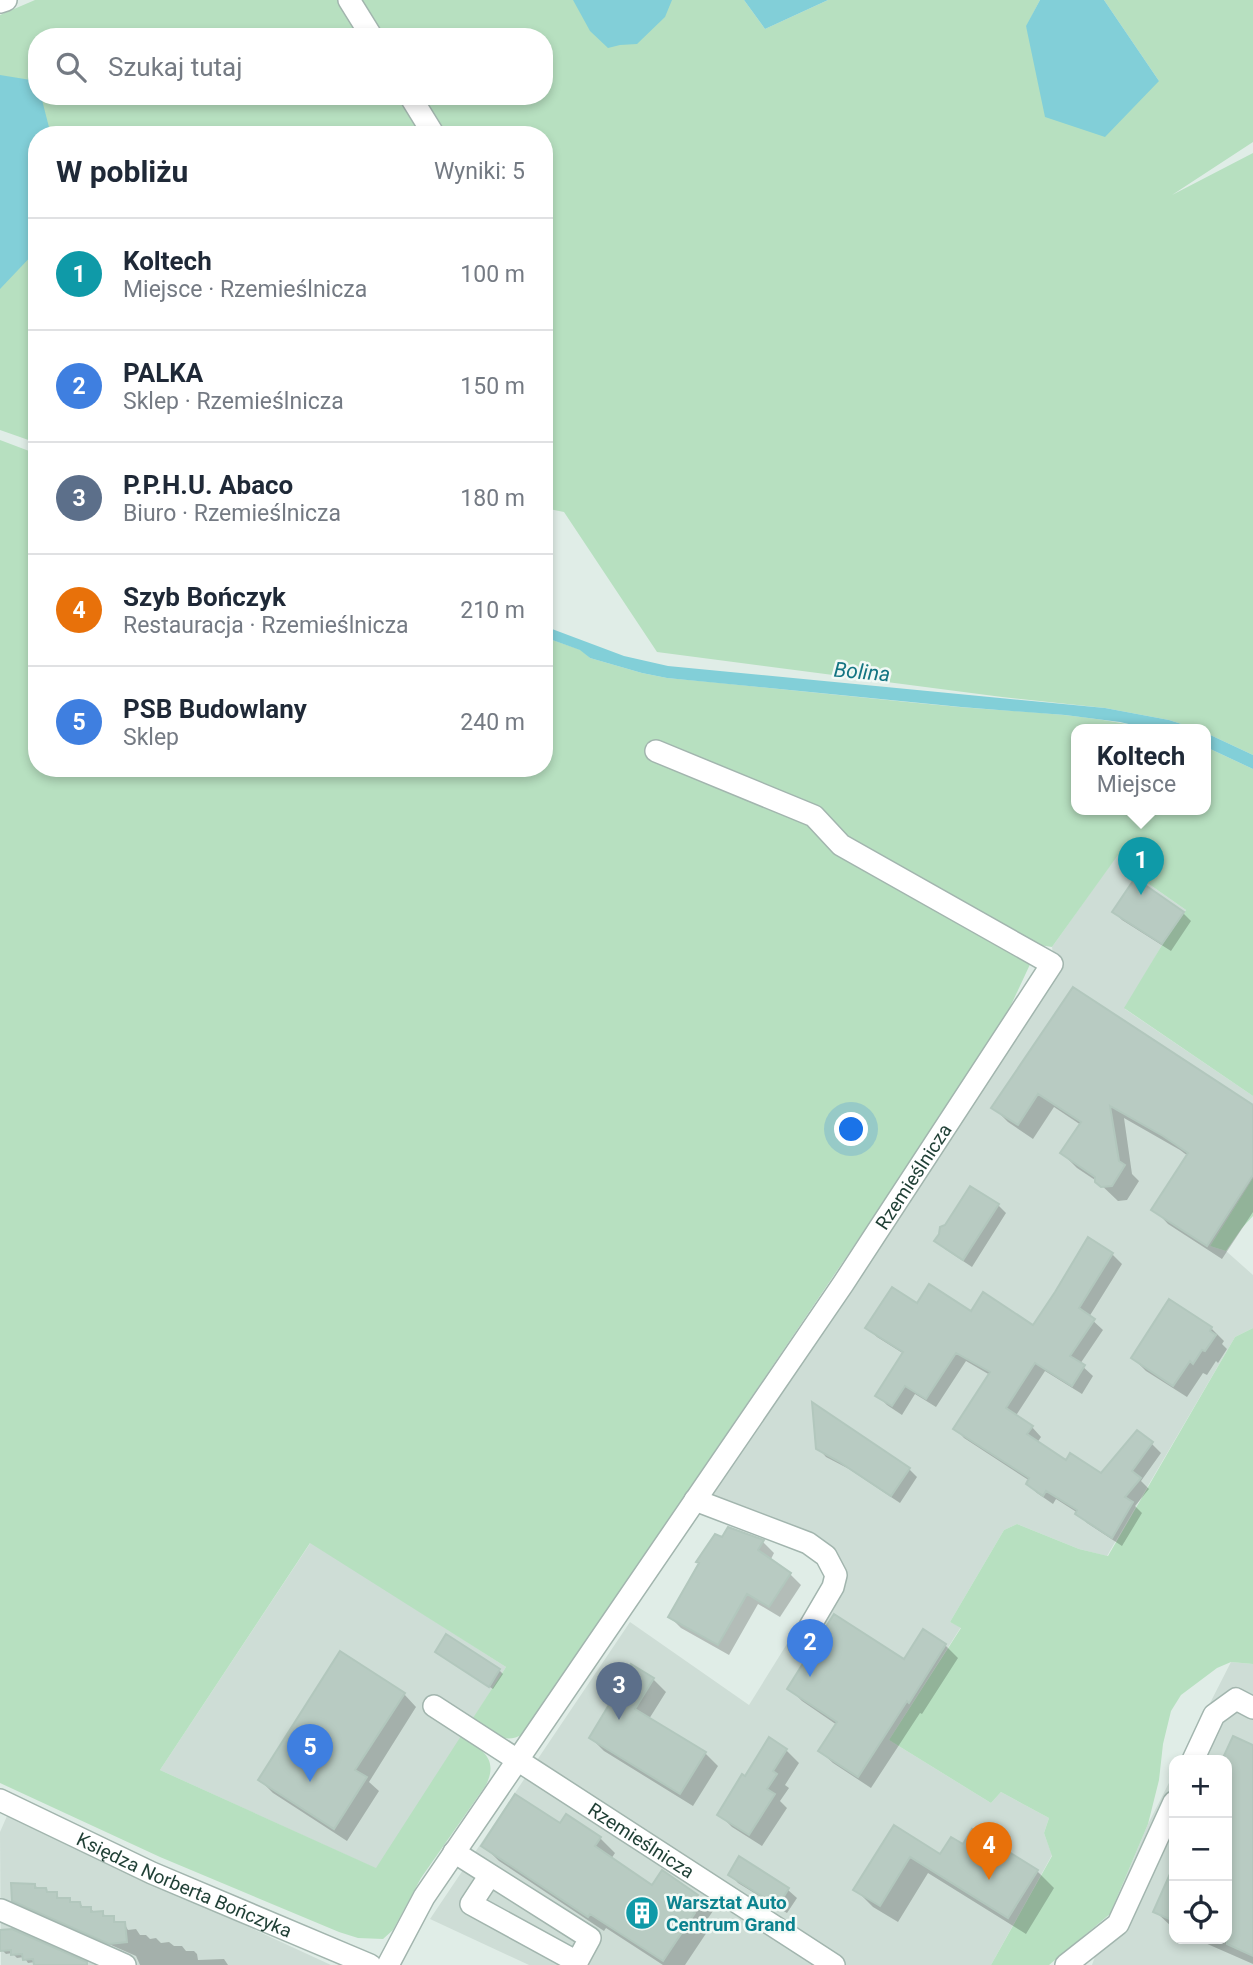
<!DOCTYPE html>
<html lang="pl">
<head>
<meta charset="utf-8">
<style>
  body { margin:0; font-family:Roboto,sans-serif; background:#f6f6f7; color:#1f2937 }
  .controls { position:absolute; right:21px; bottom:21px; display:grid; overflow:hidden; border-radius:14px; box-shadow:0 4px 10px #0003 }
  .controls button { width:63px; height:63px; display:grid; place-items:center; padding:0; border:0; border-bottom:2px solid #e0e1e3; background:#fff; color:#1f2937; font:35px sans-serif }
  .you { position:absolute; left:852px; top:1130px; width:24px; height:24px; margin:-18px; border:5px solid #fff; border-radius:50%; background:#1a73e8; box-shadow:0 0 0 10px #1a73e833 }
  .badge { display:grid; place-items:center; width:46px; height:46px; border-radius:50%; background:#b45309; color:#fff; font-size:23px; font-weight:700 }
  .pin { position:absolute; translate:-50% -58px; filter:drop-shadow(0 2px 4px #0008) }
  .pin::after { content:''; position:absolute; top:37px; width:24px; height:21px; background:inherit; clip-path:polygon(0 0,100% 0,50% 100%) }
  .popup { position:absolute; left:1071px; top:724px; width:140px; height:91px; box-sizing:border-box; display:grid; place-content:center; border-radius:14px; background:#fff; filter:drop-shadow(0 2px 5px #0005); font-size:23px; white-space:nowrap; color:#747a83 }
  .popup b { font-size:26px; color:#1f2937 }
  .popup::after { content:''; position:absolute; left:50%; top:100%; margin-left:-14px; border:14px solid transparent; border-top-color:#fff }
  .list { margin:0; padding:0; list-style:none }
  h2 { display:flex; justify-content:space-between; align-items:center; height:91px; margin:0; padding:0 28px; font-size:30px }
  h2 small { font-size:23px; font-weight:400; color:#747a83 }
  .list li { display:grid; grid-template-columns:46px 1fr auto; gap:21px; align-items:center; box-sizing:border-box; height:112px; padding:0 28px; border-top:2px solid #e0e1e3 }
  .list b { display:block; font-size:26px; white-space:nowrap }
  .list p { margin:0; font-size:23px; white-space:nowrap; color:#747a83 }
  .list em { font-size:23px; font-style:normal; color:#747a83 }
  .icon { flex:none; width:38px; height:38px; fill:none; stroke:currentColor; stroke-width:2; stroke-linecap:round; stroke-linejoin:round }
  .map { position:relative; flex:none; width:1253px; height:1965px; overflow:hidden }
  .search { position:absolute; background:#fff; box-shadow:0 4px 10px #0003; left:28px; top:28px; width:525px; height:77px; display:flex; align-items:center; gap:18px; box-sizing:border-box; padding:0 24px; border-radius:28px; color:#747a83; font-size:26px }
  .panel { position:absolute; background:#fff; box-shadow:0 4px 10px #0003; left:28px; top:126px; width:525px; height:651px; border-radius:28px }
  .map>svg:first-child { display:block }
  .built { fill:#ceddd6 }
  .green { fill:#b7e0c0; fill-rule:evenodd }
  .water { fill:#82cfd8 }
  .shadow { fill:#0003 }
  .building { fill:#b8cbc2; stroke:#b2c7bd; stroke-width:2 }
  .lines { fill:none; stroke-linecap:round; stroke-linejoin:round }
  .minor-casing { stroke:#a2b5ae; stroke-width:24 }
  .minor { stroke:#fff; stroke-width:21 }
  .labels { text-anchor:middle; stroke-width:5; stroke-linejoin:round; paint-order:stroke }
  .street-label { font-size:19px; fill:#1f3f35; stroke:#f1f9f5 }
  .culture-label { font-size:19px; font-weight:bold; fill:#0d838f; stroke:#f1f9f5; text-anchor:start }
  .water-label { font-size:21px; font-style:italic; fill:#137482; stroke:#f1f9f5 }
</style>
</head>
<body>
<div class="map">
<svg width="1253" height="1965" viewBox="0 0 1253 1965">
  <rect width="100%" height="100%" fill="#e0ede7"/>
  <path class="built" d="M1118,854L1136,875L1186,910L1162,945L1125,1009L1253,1096V1178L1210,1246L1226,1251L1253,1275V1328L1235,1337L1107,1556L1079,1549L1017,1524L1004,1530L950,1622L961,1627L889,1740L991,1803L1001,1792L1049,1818L1044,1833L1052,1855L991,1965H529L430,1919L630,1622L749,1705L828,1578L808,1551L702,1511L1056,975L1052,947Z
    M311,1542L506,1667L377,1869L160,1770Z
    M1231,1662L1253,1664V1965H1092L1110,1914L1148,1824L1174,1773V1939H1227V1760H1181Z
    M7,1816L331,1965H1L0,1832Z"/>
  <path class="green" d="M35,0H744L765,29L828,0H1040L1026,27L1159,81L1104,0H1253V142L1172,195L1253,153V755L1206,733V729H1197L1169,720L1105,708L1002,697L657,652L564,512L544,508V135H37V443L0,430V15ZM37,37H544V96H37Z
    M0,440L37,454V768H544V637L581,650L590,658L642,673L667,678C765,687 862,698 959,707C1023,712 1087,714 1150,729H1076V809H1206V747L1253,769V1096L1124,1008L1162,945L1186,910L1136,875L1118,855L1052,947L1039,945L1005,1018L929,1135L523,1734C504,1746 488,1731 471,1721L506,1667L310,1543L160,1770L376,1868L461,1736C482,1750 499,1758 486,1785L421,1878L393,1930L383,1939L358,1938L339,1932L160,1857L0,1783Z
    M1253,1178V1216L1242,1228L1226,1251L1210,1246Z
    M1253,1328V1664L1231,1662L1217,1668L1181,1695L1171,1711L1163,1744L1159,1780L1148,1824L1110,1914L1049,1965H991L1052,1856L1044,1833L1049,1818L1001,1792L991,1803L889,1740L961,1628L950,1622L1004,1530L1017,1524L1079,1549L1108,1556L1235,1337Z"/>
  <path class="water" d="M573,0H672L665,17L637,44L620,45L608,48L590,31Z
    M744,0H828L765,29Z
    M1040,0H1104L1159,81L1105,137L1045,117L1026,26Z
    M0,75L37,81V96H41L51,135H37V250L0,289Z
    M544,626L624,656L668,666L1105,708L1169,720L1197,729H1150L1120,722L1065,715L961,707L667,678L642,673L590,658L580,650L544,637Z
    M1206,733L1253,755V769L1206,747Z"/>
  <path class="shadow" d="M1114,912L1183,913L1191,921L1171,951L1122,920Z
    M1073,989L1253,1107V1212L1222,1259L1168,1224L1154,1209L1188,1156L1180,1150L1124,1118L1132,1174L1139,1181L1127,1200L1118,1201L1098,1182L1077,1168L1062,1153L1081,1125L1054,1107L1033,1139L1008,1122L993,1107Z
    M998,1205L1006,1213L972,1267L945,1249L936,1241Z
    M1112,1254L1122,1264L1089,1317L1103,1330L1080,1364L1093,1376L1082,1394L1045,1371L1015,1417L1032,1427L1041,1437L1037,1443L1066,1462L1101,1475L1151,1443L1161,1453L1141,1481L1149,1489L1135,1506L1142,1513L1122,1546L1087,1523L1078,1513L1056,1499L1053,1504L1037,1493L1028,1484L1030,1481L964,1438L955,1428L990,1375L966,1361L936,1407L915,1394L902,1415L887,1405L877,1395L904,1354L877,1337L868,1328L917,1305L971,1314L1034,1327Z
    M1211,1328L1224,1341L1222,1344L1227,1349L1218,1363L1216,1361L1207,1375L1203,1373L1187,1397L1146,1371L1133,1358Z
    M818,1448L909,1469L917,1477L900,1503L849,1469L826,1457Z
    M729,1529L763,1542L774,1553L770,1561L790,1574L801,1585L780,1617L758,1604L729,1655L681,1628L670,1617Z
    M924,1631L945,1645L958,1658L922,1714L920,1713L871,1788L833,1763L820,1751L837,1725L802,1701L789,1688L905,1661Z
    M441,1656L499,1670L503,1674L493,1689Z
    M631,1666L653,1679L666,1692L649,1719L705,1753L718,1766L693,1806L604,1751L591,1738Z
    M404,1694L416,1707L369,1782L379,1791L347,1841L273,1793L260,1780Z
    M1234,1738L1253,1746V1964L1196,1939H1227V1760H1224Z
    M770,1740L786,1750L799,1763L785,1785L789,1788L780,1801L787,1808L762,1846L732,1827L719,1814L745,1778Z
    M561,1826L600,1838L615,1853L611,1859L653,1887L697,1896L713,1911L704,1924L709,1929L685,1965H663L606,1928L604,1931L499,1861L484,1846Z
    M894,1827L941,1856L963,1846L972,1831L1037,1871L1054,1888L1026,1934L928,1873L898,1922L873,1907L856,1890Z
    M740,1859L788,1890L797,1898L787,1913L738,1883L730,1874Z
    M1174,1869V1929L1155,1911Z
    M35,1885L39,1890H46L50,1894H56L60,1899H69L74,1904H80L83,1907L90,1908L95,1913H102L106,1916L113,1917L117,1924L124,1923L128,1930L136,1929L140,1935H146L150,1939L156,1938L161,1943L169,1942L174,1946H182L186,1951H194L197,1954L198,1960L224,1959L228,1965H140L136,1956L18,1904L14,1900Z
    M12,1931L88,1965H36L35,1962L28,1963L24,1957L17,1958L12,1953L6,1954L2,1950Z"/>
  <path class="building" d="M1135,878L1184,912L1162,944L1112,912Z
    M1073,987L1253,1105V1175L1207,1246L1151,1210L1188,1153L1163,1136L1110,1106L1119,1161L1125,1165L1112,1186L1101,1187L1095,1182V1177L1060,1153L1081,1122L1038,1094L1018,1125L991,1108Z
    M970,1186L999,1204L963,1260L934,1241L939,1234L940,1227L945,1225Z
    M1088,1237L1113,1253L1079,1308L1095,1319L1070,1356L1085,1365L1072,1386L1035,1363L1006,1408L1033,1426L1027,1434L1066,1460L1070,1453L1101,1473L1137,1430L1153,1442L1132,1471L1141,1478L1125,1497L1133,1502L1112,1538L1075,1514L1077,1510L1046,1491L1043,1496L1026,1484L1029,1478L953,1429L990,1372L956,1353L926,1399L905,1386L892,1406L875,1396L903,1352L865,1328L892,1287L917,1303L929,1284L971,1311L983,1292L1033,1325L1055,1292Z
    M1169,1299L1212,1327L1210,1331L1216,1335L1205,1351L1202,1350L1193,1364L1190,1361L1173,1386L1131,1358Z
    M812,1402L910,1468L891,1496L838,1461L816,1449Z
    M728,1527L764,1540L758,1550L791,1573L769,1607L747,1594L718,1645L668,1617L699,1563L696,1562L715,1534L722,1537Z
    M834,1614L904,1659L923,1629L946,1644L909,1703L907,1701L858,1777L818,1751L837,1722L787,1689Z
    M446,1634L500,1669L489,1687L435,1652Z
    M340,1651L405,1693L355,1770L367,1777L334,1829L258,1780Z
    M631,1664L654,1678L635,1709L706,1752L680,1794L589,1738L613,1698L611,1697Z
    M1233,1736L1253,1745V1956L1227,1944V1760H1222Z
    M769,1737L787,1749L773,1771L777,1774L767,1789L775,1794L749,1835L717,1815L742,1774L745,1776Z
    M515,1794L560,1823L566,1814L601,1837L595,1846L652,1885L662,1870L698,1895L689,1909L695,1913L663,1961L590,1914L588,1917L481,1846Z
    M894,1825L940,1854L951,1837L963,1844L972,1829L1038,1870L1008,1918L910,1857L880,1906L853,1890Z
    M739,1856L789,1888L778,1906L728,1875Z
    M1174,1865V1921L1153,1912Z
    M11,1883L35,1884V1888H46L47,1892H57V1898H70V1902H80L81,1907H91V1912L103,1911V1916H114V1922H125L127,1942L109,1944L12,1901Z
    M12,1929L87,1962V1965H34L33,1959L23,1960L22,1954L11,1955V1950L0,1951V1930Z"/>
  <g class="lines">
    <g class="minor-casing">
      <g id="minor">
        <path d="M349,0L372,37"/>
        <path d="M0,2L6,0"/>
        <path d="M410,96L434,135"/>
        <path d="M695,1500L808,1543L826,1556L836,1575L833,1587L799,1645"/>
        <path id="s1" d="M434,1706L834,1965"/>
        <path d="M1193,1760L1214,1715L1236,1699L1253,1708"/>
        <path id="s2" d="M0,1800L152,1873L370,1965"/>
        <path d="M454,1852L590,1938L577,1962L471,1904L490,1875"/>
        <path d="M1,1910L125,1965"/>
        <path id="s3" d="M388,1965L424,1897L843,1284L1052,964L841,845L814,816L656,751"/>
        <path d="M1066,1965L1118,1924L1174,1802"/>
      </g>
    </g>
    <use href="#minor" class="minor"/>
  </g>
  <defs>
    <g id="building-disc" transform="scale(1.75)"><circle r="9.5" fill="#0f9aa8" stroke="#f1f9f5"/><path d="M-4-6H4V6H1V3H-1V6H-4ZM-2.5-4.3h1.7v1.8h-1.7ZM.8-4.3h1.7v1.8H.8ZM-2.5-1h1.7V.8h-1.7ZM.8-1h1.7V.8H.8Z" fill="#fff"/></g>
  </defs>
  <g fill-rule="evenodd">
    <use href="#building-disc" x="642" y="1913"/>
  </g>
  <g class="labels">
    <g class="street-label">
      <text dy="7" stroke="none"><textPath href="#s3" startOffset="948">Rzemieślnicza</textPath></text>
      <text dy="7" stroke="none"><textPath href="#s1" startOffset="247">Rzemieślnicza</textPath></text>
      <text dy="7" stroke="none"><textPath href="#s2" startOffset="203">Księdza Norberta Bończyka</textPath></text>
    </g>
    <g class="culture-label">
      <text x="666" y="1909">Warsztat Auto<tspan x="666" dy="22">Centrum Grand</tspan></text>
    </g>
    <g class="water-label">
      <text transform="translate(862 672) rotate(5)" y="7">Bolina</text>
    </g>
  </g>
</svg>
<div class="controls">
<button>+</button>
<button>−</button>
<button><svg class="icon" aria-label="locate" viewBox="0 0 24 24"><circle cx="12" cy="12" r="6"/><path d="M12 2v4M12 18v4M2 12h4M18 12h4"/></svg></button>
</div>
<div class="you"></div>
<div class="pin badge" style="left:1141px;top:895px;background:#0f9aa8">1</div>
<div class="popup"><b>Koltech</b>Miejsce</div>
<div class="pin badge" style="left:810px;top:1677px;background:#3f7fe0">2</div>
<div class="pin badge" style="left:619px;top:1720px;background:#5c6f8a">3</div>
<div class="pin badge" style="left:989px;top:1880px;background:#e8710a">4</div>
<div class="pin badge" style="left:310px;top:1782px;background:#3f7fe0">5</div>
<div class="search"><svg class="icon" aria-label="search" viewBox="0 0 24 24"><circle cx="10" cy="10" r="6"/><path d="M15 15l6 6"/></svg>Szukaj tutaj</div>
<section class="panel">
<h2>W pobliżu<small>Wyniki: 5</small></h2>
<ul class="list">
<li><span class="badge" style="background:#0f9aa8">1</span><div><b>Koltech</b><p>Miejsce · Rzemieślnicza</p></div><em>100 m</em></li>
<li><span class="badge" style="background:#3f7fe0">2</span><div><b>PALKA</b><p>Sklep · Rzemieślnicza</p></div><em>150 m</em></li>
<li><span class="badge" style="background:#5c6f8a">3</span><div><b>P.P.H.U. Abaco</b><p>Biuro · Rzemieślnicza</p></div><em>180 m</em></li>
<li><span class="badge" style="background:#e8710a">4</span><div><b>Szyb Bończyk</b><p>Restauracja · Rzemieślnicza</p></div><em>210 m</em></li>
<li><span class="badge" style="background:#3f7fe0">5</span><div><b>PSB Budowlany</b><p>Sklep</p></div><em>240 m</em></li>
</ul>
</section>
</div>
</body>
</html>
